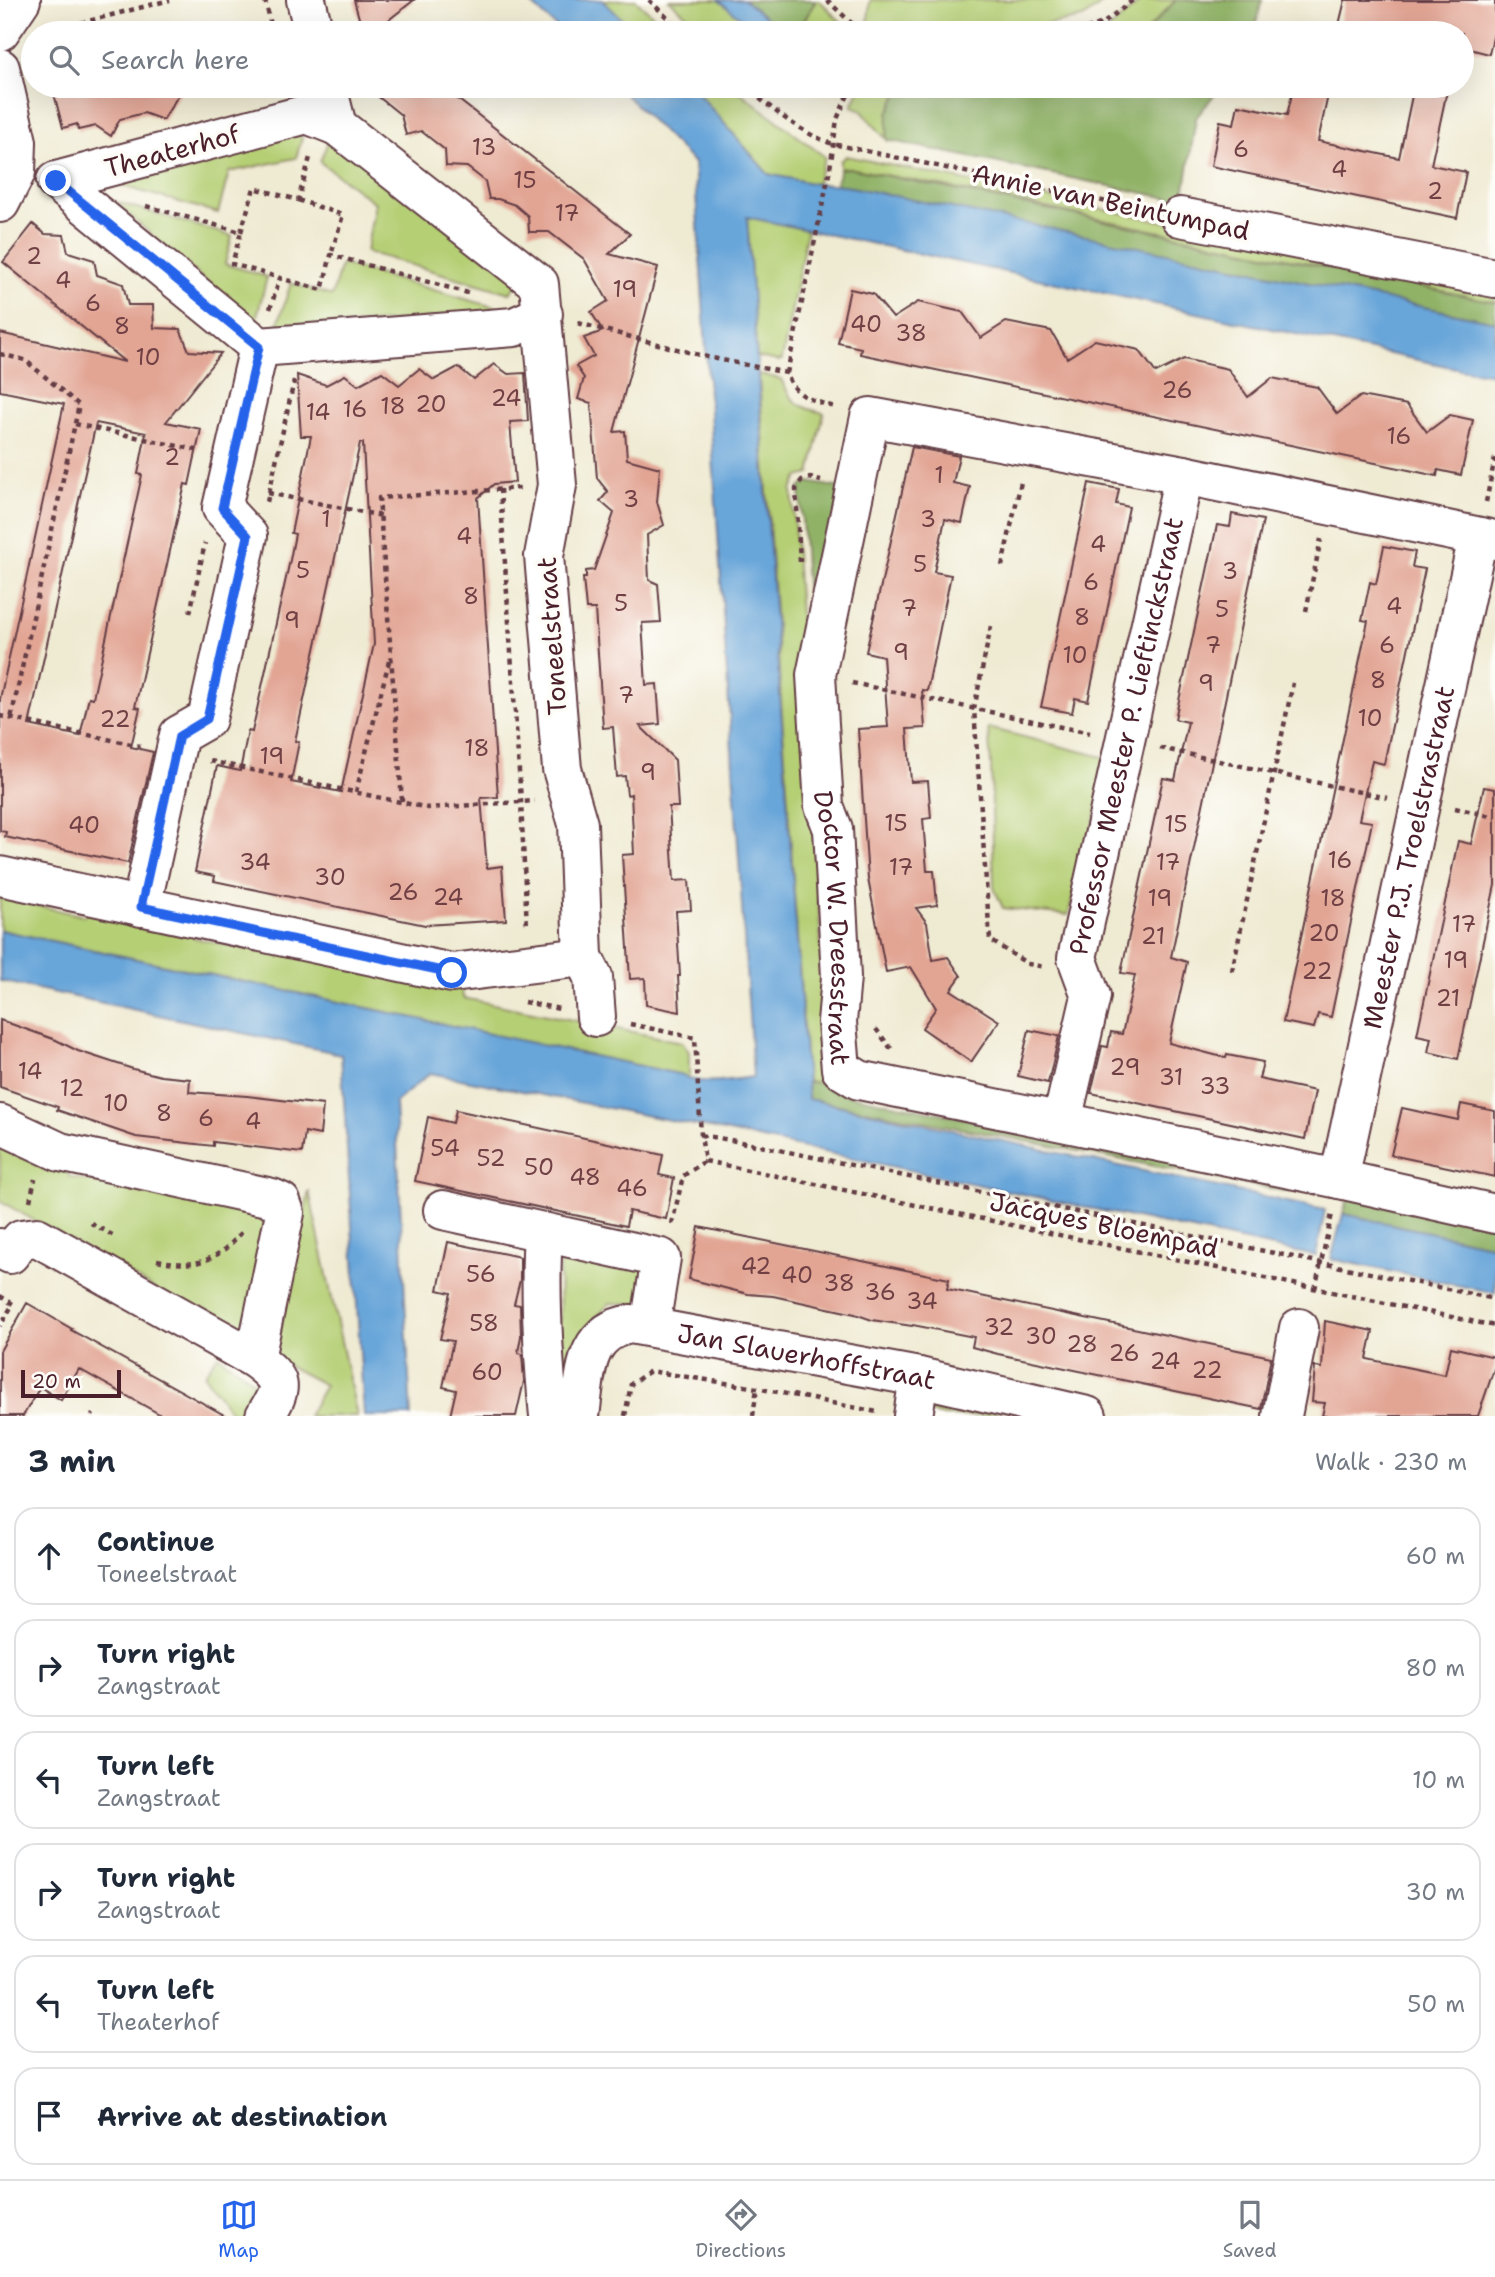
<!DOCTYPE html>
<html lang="en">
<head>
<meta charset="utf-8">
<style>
  body { margin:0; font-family:"Shantell Sans",sans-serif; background:#f2f2f3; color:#1f2937 }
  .scale { position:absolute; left:21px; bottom:18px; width:100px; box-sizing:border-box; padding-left:7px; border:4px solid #4a1f2b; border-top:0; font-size:19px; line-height:24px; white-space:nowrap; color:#4a1f2b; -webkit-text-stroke:5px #fdfcf7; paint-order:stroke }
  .stop { position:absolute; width:21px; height:21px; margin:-16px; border:5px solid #2563eb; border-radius:50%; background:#fff }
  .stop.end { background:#2563eb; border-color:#fff; box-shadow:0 2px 7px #0008 }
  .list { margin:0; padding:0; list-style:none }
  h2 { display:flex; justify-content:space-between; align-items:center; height:91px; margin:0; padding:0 28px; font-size:30px }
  h2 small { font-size:23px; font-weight:400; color:#747a83 }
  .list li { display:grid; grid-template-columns:46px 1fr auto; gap:21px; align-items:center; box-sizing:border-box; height:98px; margin:0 14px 14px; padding:0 14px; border:2px solid #e0e1e3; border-radius:21px }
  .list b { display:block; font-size:26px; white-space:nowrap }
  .list p { margin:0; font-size:23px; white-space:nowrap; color:#747a83 }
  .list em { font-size:23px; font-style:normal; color:#747a83 }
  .icon { flex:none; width:38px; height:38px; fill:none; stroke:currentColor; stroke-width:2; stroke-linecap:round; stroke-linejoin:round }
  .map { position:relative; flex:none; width:1495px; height:1416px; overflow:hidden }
  .search { position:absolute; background:#fff; box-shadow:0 7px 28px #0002; left:21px; right:21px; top:21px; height:77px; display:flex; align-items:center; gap:18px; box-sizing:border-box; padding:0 24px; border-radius:38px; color:#747a83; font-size:26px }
  .sheet { height:763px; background:#fff }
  nav { display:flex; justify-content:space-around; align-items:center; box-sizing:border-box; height:98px; border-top:2px solid #e0e1e3; background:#fff; font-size:19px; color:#747a83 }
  nav a { display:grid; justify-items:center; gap:4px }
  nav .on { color:#2563eb }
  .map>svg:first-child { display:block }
  .green { fill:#b5cf75; stroke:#807750; stroke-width:2 }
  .forest { fill:#90b266; stroke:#6d6848; stroke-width:2 }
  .water { fill:#68a5d9; stroke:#596282; stroke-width:2 }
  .building { fill:#e2a594; fill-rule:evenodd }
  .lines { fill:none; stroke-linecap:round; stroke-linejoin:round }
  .minor-casing { stroke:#633d44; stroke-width:42 }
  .path { stroke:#633d44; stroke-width:4.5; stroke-dasharray:5 5; stroke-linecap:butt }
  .minor { stroke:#fff; stroke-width:38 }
  .route { stroke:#2563eb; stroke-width:9 }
  .labels { text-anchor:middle; stroke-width:7; stroke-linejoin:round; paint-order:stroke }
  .number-label { font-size:23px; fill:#704045 }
  .street-label { font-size:26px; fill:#4a1f2b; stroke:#fdfcf7 }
</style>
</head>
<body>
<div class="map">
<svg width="1495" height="1416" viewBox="0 0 1495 1416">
  <rect width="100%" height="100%" fill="#fdfcf7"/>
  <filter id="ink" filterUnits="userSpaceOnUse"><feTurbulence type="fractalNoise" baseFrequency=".0143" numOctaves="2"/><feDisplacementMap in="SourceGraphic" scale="14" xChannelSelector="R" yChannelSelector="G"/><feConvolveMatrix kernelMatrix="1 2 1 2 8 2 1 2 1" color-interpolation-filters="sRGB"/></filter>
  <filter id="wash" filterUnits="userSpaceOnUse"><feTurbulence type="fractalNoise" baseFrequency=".00686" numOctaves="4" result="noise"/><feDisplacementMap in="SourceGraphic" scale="28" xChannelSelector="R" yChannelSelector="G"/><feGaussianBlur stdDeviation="1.57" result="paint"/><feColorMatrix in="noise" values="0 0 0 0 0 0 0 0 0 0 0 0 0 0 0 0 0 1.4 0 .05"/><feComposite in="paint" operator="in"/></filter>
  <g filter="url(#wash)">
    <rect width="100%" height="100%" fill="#efead2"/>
    <path class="green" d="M602,0H636L672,33H637Z
      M669,0H718L760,33H707Z
      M816,0H819L852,33H797Z
      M870,0H1107L1083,18L1021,29L981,31L876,26L868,21Z
      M1142,0H1176L1145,33H1105Z
      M692,86H732L825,157L816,184L768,174Z
      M861,86H902L888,113L887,140L860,109L852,106Z
      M299,130L302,138L296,158L229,172L218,213L115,184Z
      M330,136L519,282L510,293L366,252L375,203L320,162Z
      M846,156L1495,290V302L932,184L849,168L840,169V161Z
      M113,201L232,236L225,264L267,277L255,324Z
      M747,217L807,230L782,360L778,361L757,357Z
      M341,264L508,311L285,331L278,323L291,283L332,296Z
      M759,374L781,379C791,403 800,408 824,413L810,474L798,477L792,490L830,1084L807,1082Z
      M988,728L1111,759L1068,915L1003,908L994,888L991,764Z
      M0,897L84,916L89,906L193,928L194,938L280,956L287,948L462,988L463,998L682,1042L689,1052V1080L683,1075L0,930Z
      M0,1137L13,1143L12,1154L68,1167L69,1177L214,1207L216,1200L272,1214L252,1329L234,1334L0,1201Z
      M309,1191L357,1416H308L325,1385L283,1363L275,1353Z
      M559,1247L653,1265L644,1304L610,1303L585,1329L561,1416Z
      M218,1355L260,1386L244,1416H234L204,1375Z
      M935,1397L1013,1416H945L930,1413Z"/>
    <path class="forest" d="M744,0H816L797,33H785Z
      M1176,0H1262L1254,33H1145Z
      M902,86H1221L1196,118L1183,201L887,140L888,113Z
      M849,168L1495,302V322L836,184L840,169Z
      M808,482L847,489L810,645L800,488Z
      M807,1082L830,1084L834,1090L848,1095L1290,1183L1289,1192L808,1099Z
      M1350,1193L1495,1225V1246L1343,1214Z"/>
    <path class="water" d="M527,0H602L637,33H563Z
      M718,0H744L785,33H760Z
      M617,86H692L768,174L816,184H836L924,202L1495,322V374L1465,370L747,217L808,1099L1325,1210L1316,1256L710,1128L430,1073L395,1103L411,1416H364L341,1054L0,981V930L683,1075C697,1087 736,1079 753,1077L694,163Z
      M1343,1214L1495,1246V1293L1331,1259Z"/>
    <g id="blocks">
      <path class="building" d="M354,0H414L372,33H363Z
        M1345,0H1495V29L1489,54L1462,47V33H1337Z
        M52,86H184L163,120L144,113L120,119L111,136L96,126L78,130L77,124L63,128Z
        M365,86H441L630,234L609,254L658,267L614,432L625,431L627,459L660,468L657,502L664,525L647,535L649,580L658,584L661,622L642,623L646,685L657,684L660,724L640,726L675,760L678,807H669L674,881L689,880L691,910L676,911L680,976H678L680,1012L646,1005L645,978L630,979L622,855L634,854L631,794L627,795L625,776L617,777L613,727L603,728L595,609H586L583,578H586V571L594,570L614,513L600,501L608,492L597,478L591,403L578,399L584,378L576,366L594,356L584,338L603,331L591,312L608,301L584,259L549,232H529L528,216L515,205L498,199H489L485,181L467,167L446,166L445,150L421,131L406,135L401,115Z
        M1294,86H1330L1318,141L1399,158L1414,86H1448L1431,165L1466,172L1457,218L1211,166L1220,121L1234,124L1238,105L1287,115Z
        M33,224L45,234L64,235L68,252L94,260L97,275L123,284L128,305H153L154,328L180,329L189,351L221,353L166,422L201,429L189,485L185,484L135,707L140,708L131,747L153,752L128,863L5,837L6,832L0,831V699L64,404L0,391V333L125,362L3,262ZM96,423L146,433L138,474L142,475L93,698L89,697L80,736L29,725Z
        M850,289L873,294L893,318L918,302L962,312L981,338L1006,322L1051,331L1067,358L1095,340L1139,350L1156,373L1184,359L1228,369L1248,397L1272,378L1317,387L1337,414L1361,396L1407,405L1427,432L1450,415L1473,420L1461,475L1438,470L1437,476L860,354L861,348L838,343Z
        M494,364L508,374L525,373L528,421L510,422L515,482L494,484L478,498L498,797L481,798L487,868L502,866L506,920L425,925L214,881L215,876L195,872L217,766L240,771L248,731L252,732L290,560L295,534L291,533L311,436H301L297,375L326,385L345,375L358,385L382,372L399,385L419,369L434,380L458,367L474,380ZM360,443H363L374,644L341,792L291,782L299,742L295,741Z
        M912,447L959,456L953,483L970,487L962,523L945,519L934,572L951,575L927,691L922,690L925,728L907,729L911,782L928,781L931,818L923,819L927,871H934L937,905L916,908L927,923L933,960L948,957L961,976L951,990L999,1021L971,1062L922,1028L936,1008L911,967L886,972L868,879L858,729L888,727L883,656L866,652Z
        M1089,483L1119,489L1116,504L1129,507L1088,701L1075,698L1072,713L1041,707Z
        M1232,514L1263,520L1171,957L1187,962L1169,1043L1226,1058L1227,1055L1263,1062L1259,1079L1315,1091L1305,1139L1091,1093L1102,1046L1108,1047L1111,1032L1122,1034L1135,975L1121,973L1163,778L1175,780L1188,722L1175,719L1180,696L1217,525L1230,527Z
        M1384,546L1415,552L1412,567L1425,569L1384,764L1372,761L1359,820L1372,822L1331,1017L1318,1014L1314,1028L1283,1022L1368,621L1362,620L1370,582L1376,584Z
        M1484,787L1495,789V885L1458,1059L1428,1052L1431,1038L1417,1035L1458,841L1471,844Z
        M0,1020L56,1040L78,1051L133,1069L161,1076L190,1079L189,1092L247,1096L323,1105L320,1135L305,1132L302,1153L213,1142V1146L136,1137L57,1110L58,1107L0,1087Z
        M1029,1030L1059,1036L1048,1083L1018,1076Z
        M1461,1104L1495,1111V1177L1391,1155L1402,1108L1458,1120Z
        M456,1110L663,1155L659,1175L674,1178L666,1219L629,1211L626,1226L415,1181L428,1117L453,1123Z
        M699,1227L949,1279L947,1289L1271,1357L1261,1409L998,1354L972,1347L974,1337L913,1325L912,1326L872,1320L855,1314L773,1296L748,1294L689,1279Z
        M448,1242L520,1257V1280L514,1304L520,1305L521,1336L518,1353L522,1354L524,1381L516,1416H450L456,1390L443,1387L453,1341L440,1339L451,1293L438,1290Z
        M27,1303L72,1329L71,1330L226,1416H163L79,1369L61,1400L40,1387L23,1416H0V1351Z
        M1325,1321L1373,1331L1367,1359L1445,1375L1451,1347L1495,1357V1366L1478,1416H1322L1325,1403L1312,1402L1315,1367L1322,1368Z"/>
    </g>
  </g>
  <g filter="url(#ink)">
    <use href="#blocks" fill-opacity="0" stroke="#633d44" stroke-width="2"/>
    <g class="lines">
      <g class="minor-casing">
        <g id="minor">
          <path d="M306,0L314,33"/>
          <path d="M0,31L21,0"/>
          <path d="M0,68L17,142L16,172L0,203"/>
          <path d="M327,86L337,126"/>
          <path d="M1180,217L1495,278"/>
          <path id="s1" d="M1495,540L1184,475L870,417L816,675L824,806L833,829L841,977L837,1022L841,1069L859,1080L1339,1179L1495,1214"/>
          <path d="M0,876L452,973L583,957L578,824L562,769L544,556L557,485L539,284L337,126L307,114L56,181L259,347L514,327L543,314"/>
          <path d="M141,907L179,735L207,719L248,536L222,508L259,347"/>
          <path d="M583,957L593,977L596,1017"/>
          <path id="s2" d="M1062,1121L1091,996L1077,958L1184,475"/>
          <path d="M0,1124L60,1152L272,1198L281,1202L285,1213L255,1359L37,1237L21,1239L10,1254L0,1248"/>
          <path id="s3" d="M1339,1179L1478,537"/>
          <path d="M443,1210L661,1258L650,1327"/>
          <path d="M543,1233C539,1294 543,1355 549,1416"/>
          <path d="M255,1359C283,1380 284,1386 265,1416"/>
          <path id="s4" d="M580,1416C586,1376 582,1332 631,1324L919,1377L1087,1416"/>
          <path d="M913,1416L919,1377"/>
          <path d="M1282,1416L1299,1328"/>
        </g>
      </g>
      <path class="path" d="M265,0L273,33
        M649,0L683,33
        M827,0L862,33
        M42,33L170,0
        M1077,33L1105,22L1133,0
        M744,86C772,108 798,132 833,144L1145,210
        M298,200L343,215L331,255
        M146,206L241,232L232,264L280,278
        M241,232L254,188L298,200L311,154
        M270,309L280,278L322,290L331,255L468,293
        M578,323L707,357L787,373C794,397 814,401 835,407
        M0,354L25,360L79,405L11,719
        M787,373L830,169L837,119L852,86
        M75,424L201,451
        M500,489L521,801L527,928
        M268,493L382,516
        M267,502L294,381
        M1486,502L1495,458
        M800,562L796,489L802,480L810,478L821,481
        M1002,566L1021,482
        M1306,611L1321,539
        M190,613L205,543
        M991,626L974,709L990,940L1028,964L1045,967
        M852,683L1090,733
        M0,716L140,746
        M1160,748L1387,798
        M210,761L428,808L535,801
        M356,792L390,657
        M402,801L379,498L521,488
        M1455,808L1495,817
        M1232,971L1293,683
        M524,1002L560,1009
        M630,1024L695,1038L701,1135L705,1161
        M876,1029L892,1050
        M701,1135L736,1141L1495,1299
        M705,1161L1495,1326
        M30,1201L35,1179
        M91,1223L114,1236
        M672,1224L683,1176L705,1161
        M157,1260C199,1269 216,1261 244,1230
        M1315,1289L1332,1214
        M0,1296L13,1304L0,1326
        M92,1416L93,1414
        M625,1416L631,1384L650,1371L757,1388L877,1412
        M753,1416L757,1388"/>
      <use href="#minor" class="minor"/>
    </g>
  </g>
  <g class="lines" filter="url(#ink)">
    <path class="route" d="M56,181L259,347L222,508L248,536L207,719L179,736L141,907L452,973"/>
  </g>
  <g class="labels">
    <g class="number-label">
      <text x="484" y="155">13</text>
      <text x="1241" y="157">6</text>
      <text x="1339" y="177">4</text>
      <text x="525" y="188">15</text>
      <text x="1435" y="199">2</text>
      <text x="567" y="221">17</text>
      <text x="34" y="264">2</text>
      <text x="63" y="288">4</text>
      <text x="625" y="297">19</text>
      <text x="93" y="311">6</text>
      <text x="866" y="332">40</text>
      <text x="122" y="334">8</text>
      <text x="911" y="341">38</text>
      <text x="148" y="365">10</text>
      <text x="1177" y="398">26</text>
      <text x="506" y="406">24</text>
      <text x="431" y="412">20</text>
      <text x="393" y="414">18</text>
      <text x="355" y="417">16</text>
      <text x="318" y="420">14</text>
      <text x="1399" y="444">16</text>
      <text x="172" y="465">2</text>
      <text x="939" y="483">1</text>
      <text x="631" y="507">3</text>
      <text x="326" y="527">1</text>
      <text x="928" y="527">3</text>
      <text x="464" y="544">4</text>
      <text x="1098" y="552">4</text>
      <text x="920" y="572">5</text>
      <text x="303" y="578">5</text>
      <text x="1230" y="579">3</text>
      <text x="1091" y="590">6</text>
      <text x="471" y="604">8</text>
      <text x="621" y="611">5</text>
      <text x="1394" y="614">4</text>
      <text x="909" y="616">7</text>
      <text x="1222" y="617">5</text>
      <text x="1082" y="625">8</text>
      <text x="292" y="628">9</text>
      <text x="1213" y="653">7</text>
      <text x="1387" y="653">6</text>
      <text x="901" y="660">9</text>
      <text x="1075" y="663">10</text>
      <text x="1378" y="688">8</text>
      <text x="1206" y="691">9</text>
      <text x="626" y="703">7</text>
      <text x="1370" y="726">10</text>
      <text x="115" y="727">22</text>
      <text x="477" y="756">18</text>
      <text x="272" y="764">19</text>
      <text x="648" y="780">9</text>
      <text x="896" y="831">15</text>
      <text x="1176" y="832">15</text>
      <text x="84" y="833">40</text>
      <text x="1340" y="868">16</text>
      <text x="255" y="870">34</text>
      <text x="1168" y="870">17</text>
      <text x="901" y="875">17</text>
      <text x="330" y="885">30</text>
      <text x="403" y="900">26</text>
      <text x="448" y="905">24</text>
      <text x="1160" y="906">19</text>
      <text x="1333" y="906">18</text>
      <text x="1464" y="932">17</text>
      <text x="1324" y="941">20</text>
      <text x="1153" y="944">21</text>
      <text x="1456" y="968">19</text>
      <text x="1317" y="979">22</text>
      <text x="1448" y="1006">21</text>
      <text x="1125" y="1075">29</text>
      <text x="30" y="1079">14</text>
      <text x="1171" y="1085">31</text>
      <text x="1215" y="1094">33</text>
      <text x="72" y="1096">12</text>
      <text x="116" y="1111">10</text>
      <text x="164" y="1121">8</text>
      <text x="206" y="1126">6</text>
      <text x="253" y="1129">4</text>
      <text x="445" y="1156">54</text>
      <text x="491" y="1166">52</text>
      <text x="539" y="1175">50</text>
      <text x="585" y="1185">48</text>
      <text x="632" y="1196">46</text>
      <text x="756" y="1274">42</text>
      <text x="481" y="1282">56</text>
      <text x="797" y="1283">40</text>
      <text x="839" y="1291">38</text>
      <text x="880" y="1300">36</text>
      <text x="922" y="1309">34</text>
      <text x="484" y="1331">58</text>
      <text x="999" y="1335">32</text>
      <text x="1041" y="1344">30</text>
      <text x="1082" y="1352">28</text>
      <text x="1124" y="1361">26</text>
      <text x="1165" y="1369">24</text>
      <text x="1207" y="1378">22</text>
      <text x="487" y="1380">60</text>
    </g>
    <g class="street-label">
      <text transform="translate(172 151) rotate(-15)" y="9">Theaterhof</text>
      <text transform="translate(1111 202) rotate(12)" y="9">Annie van Beintumpad</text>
      <text transform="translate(552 636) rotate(-94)" y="9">Toneelstraat</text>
      <text dy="9" stroke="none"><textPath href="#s2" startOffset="396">Professor Meester P. Lieftinckstraat</textPath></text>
      <text dy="9" stroke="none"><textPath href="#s3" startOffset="329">Meester P.J. Troelstrastraat</textPath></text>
      <text dy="9" stroke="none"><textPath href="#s1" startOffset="1155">Doctor W. Dreesstraat</textPath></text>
      <text transform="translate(1104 1225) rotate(12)" y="9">Jacques Bloempad</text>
      <text dy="9" stroke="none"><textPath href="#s4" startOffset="294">Jan Slauerhoffstraat</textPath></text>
    </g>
  </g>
</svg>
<div class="scale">20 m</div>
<div class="stop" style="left:452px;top:973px"></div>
<div class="stop end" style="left:56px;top:181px"></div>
<div class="search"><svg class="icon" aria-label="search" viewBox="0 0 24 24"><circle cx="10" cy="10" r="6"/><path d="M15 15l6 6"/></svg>Search here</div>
</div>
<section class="sheet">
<h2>3 min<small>Walk · 230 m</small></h2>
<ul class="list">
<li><svg class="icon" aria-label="ahead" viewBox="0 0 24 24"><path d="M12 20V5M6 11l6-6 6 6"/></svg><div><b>Continue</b><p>Toneelstraat</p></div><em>60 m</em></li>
<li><svg class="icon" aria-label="right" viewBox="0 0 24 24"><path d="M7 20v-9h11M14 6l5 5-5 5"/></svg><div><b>Turn right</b><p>Zangstraat</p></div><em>80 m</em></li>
<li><svg class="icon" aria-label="left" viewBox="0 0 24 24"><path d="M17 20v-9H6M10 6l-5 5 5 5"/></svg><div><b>Turn left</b><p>Zangstraat</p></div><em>10 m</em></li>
<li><svg class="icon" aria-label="right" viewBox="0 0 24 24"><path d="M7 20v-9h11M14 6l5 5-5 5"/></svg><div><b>Turn right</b><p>Zangstraat</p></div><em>30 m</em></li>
<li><svg class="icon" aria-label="left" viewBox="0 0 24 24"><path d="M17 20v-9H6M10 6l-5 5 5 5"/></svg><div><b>Turn left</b><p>Theaterhof</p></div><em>50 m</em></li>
<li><svg class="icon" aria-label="arrive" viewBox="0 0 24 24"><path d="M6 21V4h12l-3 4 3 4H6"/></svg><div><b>Arrive at destination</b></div></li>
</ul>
</section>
<nav>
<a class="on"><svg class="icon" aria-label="map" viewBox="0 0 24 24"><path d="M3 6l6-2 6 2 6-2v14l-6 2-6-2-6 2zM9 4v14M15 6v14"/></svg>Map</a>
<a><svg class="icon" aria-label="directions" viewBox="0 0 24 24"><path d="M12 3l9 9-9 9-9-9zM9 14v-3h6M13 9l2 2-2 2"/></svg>Directions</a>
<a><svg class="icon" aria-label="saved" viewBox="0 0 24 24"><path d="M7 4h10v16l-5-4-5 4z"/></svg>Saved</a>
</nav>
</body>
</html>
